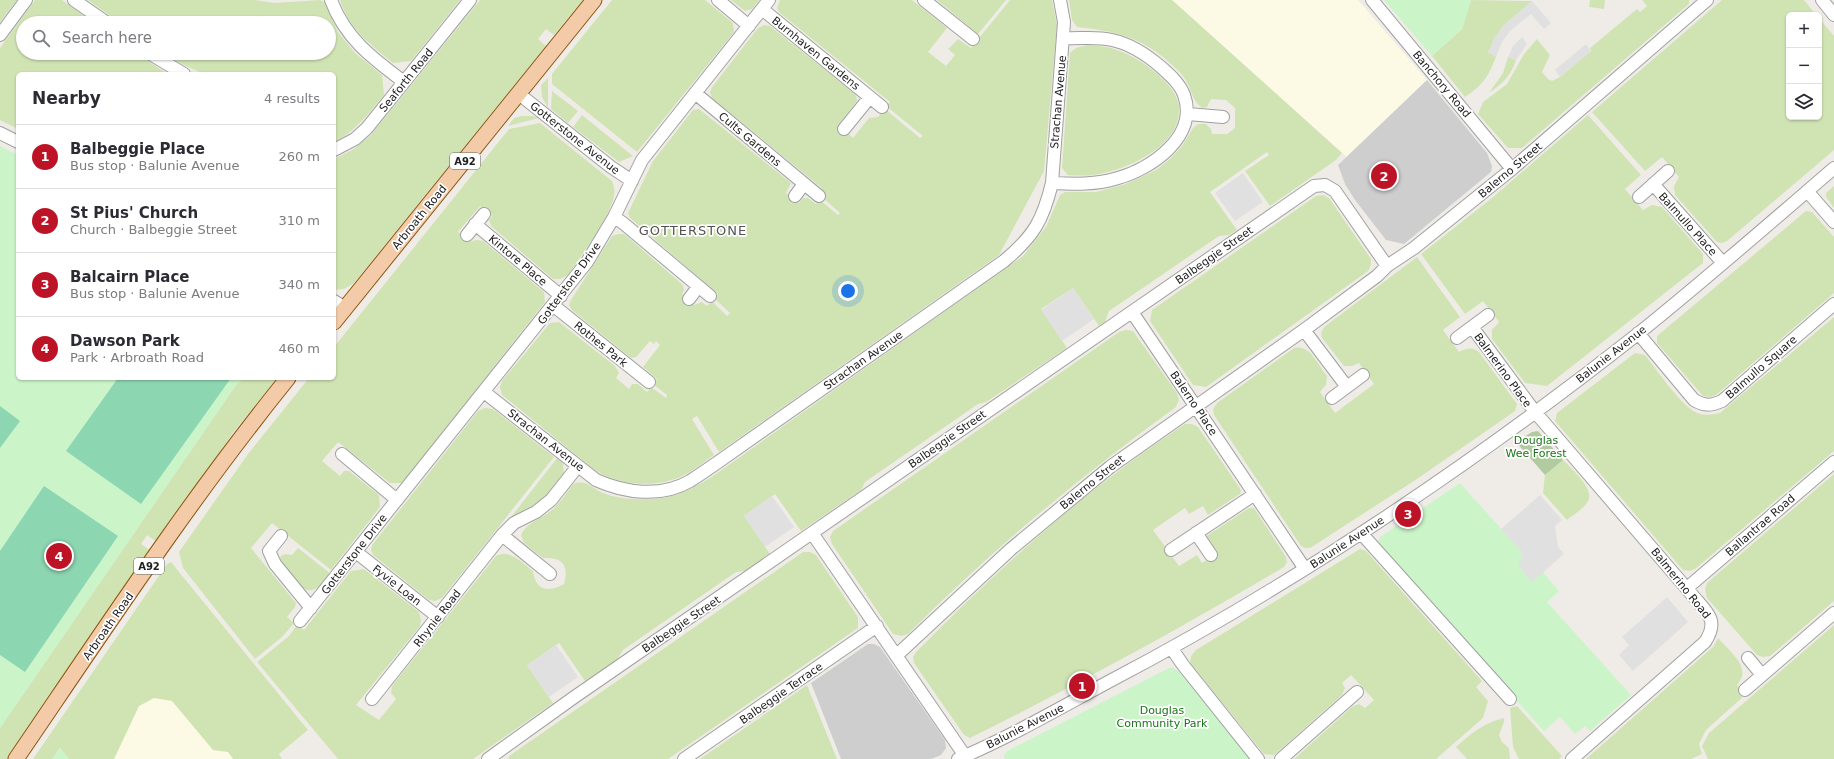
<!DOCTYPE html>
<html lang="en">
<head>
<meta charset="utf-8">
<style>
  body { margin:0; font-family:"DejaVu Sans",sans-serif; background:#f2f2f3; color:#2b2b33 }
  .controls { position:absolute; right:12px; top:12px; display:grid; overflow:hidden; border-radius:6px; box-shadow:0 1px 3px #0004 }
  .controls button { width:36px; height:36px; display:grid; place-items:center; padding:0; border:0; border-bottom:1px solid #e1e1e2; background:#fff; color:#2b2b33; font:20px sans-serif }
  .you { position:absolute; left:848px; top:291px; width:14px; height:14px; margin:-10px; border:3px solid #fff; border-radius:50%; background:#1a73e8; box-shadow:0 0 0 6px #1a73e833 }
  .badge { display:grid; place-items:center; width:26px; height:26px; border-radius:50%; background:#bc1426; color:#fff; font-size:13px; font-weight:700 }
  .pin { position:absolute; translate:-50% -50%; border:2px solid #fff; box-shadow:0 1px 4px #0006 }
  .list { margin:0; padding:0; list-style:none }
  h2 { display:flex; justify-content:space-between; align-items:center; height:52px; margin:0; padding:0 16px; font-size:17px }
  h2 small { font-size:13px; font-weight:400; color:#7c7c81 }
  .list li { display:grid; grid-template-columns:26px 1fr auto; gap:12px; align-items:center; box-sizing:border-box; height:64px; padding:0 16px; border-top:1px solid #e1e1e2 }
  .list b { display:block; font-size:15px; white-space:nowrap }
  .list p { margin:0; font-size:13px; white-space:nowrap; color:#7c7c81 }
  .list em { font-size:13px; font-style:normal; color:#7c7c81 }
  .icon { flex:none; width:22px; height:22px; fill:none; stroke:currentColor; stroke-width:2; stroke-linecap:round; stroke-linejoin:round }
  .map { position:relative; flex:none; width:1834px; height:759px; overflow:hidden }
  .search { position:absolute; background:#fff; box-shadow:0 1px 3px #0004; left:16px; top:16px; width:320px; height:44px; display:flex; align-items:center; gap:10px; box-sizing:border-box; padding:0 14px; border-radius:22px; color:#7c7c81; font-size:15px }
  .panel { position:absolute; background:#fff; box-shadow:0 1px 3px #0004; left:16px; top:72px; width:320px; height:308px; border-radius:6px }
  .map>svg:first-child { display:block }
  .education { fill:#fcf9e4 }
  .religious { fill:#cecece }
  .grass { fill:#d0e4b3 }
  .forest { fill:#b1cba0 }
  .park { fill:#cbf4c9 }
  .pitch { fill:#8dd6b2 }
  .parking { fill:#e0e0e0 }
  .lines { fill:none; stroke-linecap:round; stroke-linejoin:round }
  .minor-casing { stroke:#a1a1a1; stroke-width:14 }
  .major-casing { stroke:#8d560f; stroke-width:17 }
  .minor { stroke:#fff; stroke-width:12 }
  .major { stroke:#f3cba9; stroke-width:15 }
  .labels { text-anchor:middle; stroke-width:3.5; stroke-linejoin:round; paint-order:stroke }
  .shield { fill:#fff; stroke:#636363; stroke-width:1 }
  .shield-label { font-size:10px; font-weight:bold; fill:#202020 }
  .street-label { font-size:11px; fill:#202020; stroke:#fff }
  .park-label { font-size:11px; fill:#197517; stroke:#fff }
  .quarter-label { font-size:13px; letter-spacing:1px; fill:#535353; stroke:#fff }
</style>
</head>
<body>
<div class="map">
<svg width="1834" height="759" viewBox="0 0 1834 759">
  <rect width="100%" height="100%" fill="#efece7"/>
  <path class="education" d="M1172,0H1358L1427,80L1347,157Z
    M180,573L308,730L279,754L282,759H69Z"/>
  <path class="religious" d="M1427,80L1487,153L1492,166L1491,172L1404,244L1386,240L1355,200L1345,184L1338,165Z
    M868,644H874L880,647L945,740L946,748L941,755L931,759H841L811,683Z"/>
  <path class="grass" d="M0,0H17L0,22Z
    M35,0H62L94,23H23V53H135L168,74H18V129L0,120V48Z
    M88,0H255L274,3L320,0L324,2L338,32L355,53L382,75L384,95C369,113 355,132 334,142V74H204L184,65L163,53H329V23H120Z
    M340,0H460L411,61L393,63C371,45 349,29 340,0Z
    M480,0H583L554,35L546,29L538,39L546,46L354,283L344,289L334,290V159L354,149L371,135Z
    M612,0H705L733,23L734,32L637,152L552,84V74Z
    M731,0H759L752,9L745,11Z
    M780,0H912L947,28L928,52L946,66L955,55L948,49L958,39L971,48L1010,0H1052L1057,25L1044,171L999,255L719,452L697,416L692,419L714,455C705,461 696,469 686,474C658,489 623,486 596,471L502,395L500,387L502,381L550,323L559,322L615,366L619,373L616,378L629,389L632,384H638L647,392L651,387L666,398L667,395L653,384L657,379L643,367L660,345L656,341L654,344L650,341L636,357L631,358L572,310L569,305L571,300L612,236L618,234H624L683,285L684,290L682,294L694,305L702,302L707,306L712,301L727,316L730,313L714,298L718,294L630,218L628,213L653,161L693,110L699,109L791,183L786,193L799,203L803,198H808L816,204L820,200L838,215L840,213L822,197V188L712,98L710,92L712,87L758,28L764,25L770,26L856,95L857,101L838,125L853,138L869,118L878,117L885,109L920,138L923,136L886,106L890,102L780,13L777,8Z
    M937,0H1006L978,34Z
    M1069,0H1172L1342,153L1336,160L1270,206L1245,171L1269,155L1267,152L1210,192L1237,230L1229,235L1219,236L1109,311L1105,322L1099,326L1073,288L1041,309L1067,348L986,402L978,404L865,482L861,490L801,531L775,494L744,516L770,554L745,571L736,572L623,650L616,661L585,681L559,643L527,665L553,703L473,759H338L257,662L289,636L297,625L304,630L351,571L364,569L419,612L421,620L420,626L356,705L379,720L396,699L391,693L392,686L496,556C511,549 521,562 533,571C536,591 548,593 564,584C569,565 563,557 543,558L524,543L521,535C526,522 545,518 555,507C562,500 567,492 573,484C586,479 592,488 603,493C614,497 625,499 636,499C670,501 688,492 716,474L1023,256L1046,227L1060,195L1065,192H1096L1126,184L1156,170L1170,159L1182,146L1193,128L1198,124H1206L1211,129L1212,134H1227L1235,128V108L1226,100L1211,99L1207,107L1202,108C1192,101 1191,88 1185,79C1179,70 1171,64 1163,57C1135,35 1112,31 1077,27L1072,20Z
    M1471,0L1532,1L1504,25L1488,52L1496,57C1488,77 1483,85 1465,97L1432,56L1462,29Z
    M1590,0H1605L1604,9L1589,7Z
    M1642,0H1689V4L1522,148H1508L1478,114L1483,102L1507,84L1524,54L1537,39L1550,55L1542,72L1548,79L1552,81L1560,77L1591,51L1590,48L1637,9L1640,12L1647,6Z
    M1722,0H1804L1816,15H1789V117H1819V18L1834,36V150L1727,241L1722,243L1717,242L1675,195L1674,186L1679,177L1662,157L1645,171L1592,112Z
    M1087,45C1096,46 1106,46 1114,49C1136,55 1178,83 1179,108C1181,144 1134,166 1104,173C1092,176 1080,176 1068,175L1062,168L1070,53L1076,48Z
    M1508,57L1516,60C1511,76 1502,84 1489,93L1503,73Z
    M548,78V108L542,97L541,85Z
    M552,91L578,111L568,123L551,109Z
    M582,115L633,156L619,162L573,127Z
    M1588,115L1641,175L1625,189L1643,210L1652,205L1662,207L1703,254V263L1547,386L1525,383L1492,339V330L1499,322L1483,301L1465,314L1421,254L1492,198Z
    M522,116H533L539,118L508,126L514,118Z
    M540,123L612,181C614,186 615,191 614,196C611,215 580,258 568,275L560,279H553L491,226L489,220L492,216L480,206L458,232L470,242L476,240L483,241L544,292L545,302L402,483H390L338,442L322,461L340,476L344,471H349L379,495L380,507L331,570L272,523L251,548L296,603L295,607L287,617L294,623L282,637L255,659L183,568L179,552L248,454L309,378H334V347L509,129Z
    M1834,186V208L1826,197V193Z
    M1323,195L1329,198L1371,259V265L1368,271L1206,387L1193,385L1150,321L1152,310L1316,196Z
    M1806,211L1812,212L1834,237V293L1716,395L1710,397L1703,396L1657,343V336Z
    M1417,257L1460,317L1443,330L1459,352C1467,348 1472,347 1479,352L1517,404L1515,411L1417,479L1310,548H1305L1301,546L1214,415L1213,409L1217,403L1294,348C1310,344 1318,365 1327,376L1326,385L1320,392L1335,413L1374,384L1359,363L1352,366H1344L1322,338L1321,333L1324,327Z
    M1834,317V451L1695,569L1689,571L1683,570L1555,421L1557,413L1635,353L1645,355C1656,369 1681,405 1695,412C1703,416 1711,415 1720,413Z
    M1126,330L1133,331L1177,393L1179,400L1176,407C1080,476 991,551 908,634L901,636L893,634L832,544L830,537L833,531L1119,332Z
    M244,378H278L235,430L157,542L147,535L141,544L150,550L7,759H0V728L236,385Z
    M485,408L493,409L554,457L442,598L435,601L429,600L373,555L371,550L372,545L478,411Z
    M1185,424H1192L1198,427L1241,490L1240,494L1208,515L1203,506L1189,514L1185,508L1153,530L1179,566L1197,555L1202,563L1217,553L1205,537L1249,508H1254L1286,557L1287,562L1284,567C1181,628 1077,685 970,738L964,735L914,663L913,657L916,652C998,569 1087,488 1185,424Z
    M558,457L563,464L564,474L542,502L513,519L511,517Z
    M1563,460C1571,468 1595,489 1588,501C1585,508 1573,515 1567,520L1543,493L1545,475Z
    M1834,474V601L1770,656L1763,657L1757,655L1707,598L1705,590L1707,583Z
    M298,548L331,574C307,607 297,583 279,561L281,556L285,554L292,555Z
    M1360,549L1366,551L1482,681L1476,687L1488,701L1483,718L1436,759H1294L1353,706L1359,704L1365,708L1374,700L1351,675L1342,683L1345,688L1342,695L1274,755L1264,754L1190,663L1191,656L1196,650Z
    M803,552H810L816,555L858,617V628L668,759H508L509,756Z
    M171,562L308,730L279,754L282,759H233L228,752L213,750L172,701L154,698L139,706L114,759H69L60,748L52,759H33L167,564Z
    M1834,625V759H1708L1702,746L1709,733Z
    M1718,638C1730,652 1753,668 1737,685L1745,695L1706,730L1699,744L1702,754L1691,759H1586L1714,646Z
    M807,685L837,759H700Z
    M1517,706L1562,756L1559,759H1519L1513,747L1510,708Z
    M1504,718V722L1499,735L1502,742L1509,748L1510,759H1467L1456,747C1473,732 1482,724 1504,718Z"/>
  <path class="forest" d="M1538,431L1563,460L1545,475L1516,442L1532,432Z"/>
  <path class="park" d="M1384,0H1471L1462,29L1432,56Z
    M0,146L18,155V378H244L236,385L0,728Z
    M1460,483L1522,552V559L1532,581L1543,572L1559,591L1547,602L1631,695L1590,731L1585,726L1575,734L1560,717L1544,731L1380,548L1378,542L1380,537Z
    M1171,667L1183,674L1251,759H1005L1004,756L1007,751Z
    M60,748L69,759H52Z"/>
  <path class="pitch" d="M118,378H231L141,504L66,451Z
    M0,406L20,421L0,448Z
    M44,486L118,536L25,672L0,655V551Z"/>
  <path class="parking" d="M1532,1L1551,23L1544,29L1531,14L1510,31L1502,42L1496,57L1488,53L1494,38L1504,25Z
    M1522,37L1527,44L1516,60L1508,57L1513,46Z
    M1586,44L1591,51L1560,77L1555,70Z
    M1243,173L1263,202L1235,221L1215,193Z
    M1073,288L1094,319L1062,341L1041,310Z
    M1540,495L1562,520L1555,526L1558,547L1564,554L1532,582L1518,565L1522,559V552L1501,529Z
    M772,496L794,527L765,547L744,516Z
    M1667,597L1688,622L1633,671L1619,655L1629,645L1622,637Z
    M556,645L578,677L549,697L527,665Z"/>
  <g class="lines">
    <g class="minor-casing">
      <path id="minor" d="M74,0L107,23
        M331,0C345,38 372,58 404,82
        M718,0L749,26
        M924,0L973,39
        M1372,0L1512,169
        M1822,0L1834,15
        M762,9L882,107
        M0,35L26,0
        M149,53L184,74
        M695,93L819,196
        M519,94L611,167L632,181
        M1188,114L1223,117
        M844,129L870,97
        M0,133L18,142
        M334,150L355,139L367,128L470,0
        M1052,183C1074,184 1096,185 1118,178C1151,169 1199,136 1184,95C1180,84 1170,75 1161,67C1147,55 1131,44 1112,40C1095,36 1079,39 1063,38
        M1653,184L1723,263
        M1807,191L1834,222
        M795,196L804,184
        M1639,197L1668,171
        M614,217L623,223L710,296
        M475,224L561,296
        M467,235L484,214
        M689,299L698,287
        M334,301L345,308
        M554,306L649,382
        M1132,312L1305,569
        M1472,327L1535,412L1694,597C1708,613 1719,621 1705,642L1572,759
        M1304,330L1347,387
        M1638,333L1694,400C1704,406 1711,406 1722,401L1834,304
        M1457,338L1488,315
        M484,392L596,480C625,493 661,498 690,481C701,474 711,467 721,460L1004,261C1034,236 1043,220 1052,183L1064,22L1060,0
        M1332,398L1363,375
        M342,454L397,500
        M812,533L965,756
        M1196,533L1211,555
        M1361,533L1510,699
        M502,535L550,574
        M281,536L269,551L275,564L311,608
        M1171,550L1255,494
        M356,552L438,617
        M1687,588L1834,462
        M300,621L587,262L614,217L642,160L769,0
        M1172,649L1183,665L1258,759
        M897,655L1011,549L1110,467L1304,330L1377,276L1387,266L1414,248L1512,169L1707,0
        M1748,658L1762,675
        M1745,690L1834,613
        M372,699L502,535L514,523L536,512L551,500L578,466
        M488,759L573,698L1314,186L1325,185L1335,191L1387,266
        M684,759L877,626
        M958,759C1010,737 1060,708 1110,681C1297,583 1473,464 1639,333C1705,280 1769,224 1834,168
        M1281,759L1357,692"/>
    </g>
    <g class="major-casing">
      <path id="major" d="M334,322L594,0
        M16,759C104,630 190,499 288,378"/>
    </g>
    <use href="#minor" class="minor"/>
    <use href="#major" class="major"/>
  </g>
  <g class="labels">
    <g class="shield">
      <rect x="450" y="153" width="30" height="16" rx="3"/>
      <rect x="134" y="558" width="30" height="16" rx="3"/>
    </g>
    <g class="shield-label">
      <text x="465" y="165">A92</text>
      <text x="149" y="570">A92</text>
    </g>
    <g class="street-label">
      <text transform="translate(816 53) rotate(39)" y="4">Burnhaven Gardens</text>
      <text transform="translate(406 80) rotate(-51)" y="4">Seaforth Road</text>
      <text transform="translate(1442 84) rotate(50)" y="4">Banchory Road</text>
      <text transform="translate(1058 102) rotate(-85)" y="4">Strachan Avenue</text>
      <text transform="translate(575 138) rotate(38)" y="4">Gotterstone Avenue</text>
      <text transform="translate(750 139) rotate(40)" y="4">Cults Gardens</text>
      <text transform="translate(1510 170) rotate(-40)" y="4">Balerno Street</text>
      <text transform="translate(419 217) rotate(-51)" y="4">Arbroath Road</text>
      <text transform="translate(1688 224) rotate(48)" y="4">Balmullo Place</text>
      <text transform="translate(1214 255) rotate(-35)" y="4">Balbeggie Street</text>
      <text transform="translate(518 260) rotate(40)" y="4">Kintore Place</text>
      <text transform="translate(569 283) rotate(-54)" y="4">Gotterstone Drive</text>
      <text transform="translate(601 344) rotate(39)" y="4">Rothes Park</text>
      <text transform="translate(1611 354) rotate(-38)" y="4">Balunie Avenue</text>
      <text transform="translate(863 360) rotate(-35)" y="4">Strachan Avenue</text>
      <text transform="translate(1761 367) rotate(-41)" y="4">Balmullo Square</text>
      <text transform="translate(1503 370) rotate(54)" y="4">Balmerino Place</text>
      <text transform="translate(1194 403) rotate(56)" y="4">Balerno Place</text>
      <text transform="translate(947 439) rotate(-35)" y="4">Balbeggie Street</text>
      <text transform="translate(546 440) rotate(38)" y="4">Strachan Avenue</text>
      <text transform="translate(1092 482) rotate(-39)" y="4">Balerno Street</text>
      <text transform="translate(1760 525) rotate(-41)" y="4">Ballantrae Road</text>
      <text transform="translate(1347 542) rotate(-33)" y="4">Balunie Avenue</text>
      <text transform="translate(354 554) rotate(-52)" y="4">Gotterstone Drive</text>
      <text transform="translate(1681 583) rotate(51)" y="4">Balmerino Road</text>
      <text transform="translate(397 585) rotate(38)" y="4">Fyvie Loan</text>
      <text transform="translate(437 618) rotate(-52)" y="4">Rhynie Road</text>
      <text transform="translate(681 624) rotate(-34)" y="4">Balbeggie Street</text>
      <text transform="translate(108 626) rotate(-55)" y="4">Arbroath Road</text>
      <text transform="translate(781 693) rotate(-35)" y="4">Balbeggie Terrace</text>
      <text transform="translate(1025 726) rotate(-27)" y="4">Balunie Avenue</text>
    </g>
    <g class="park-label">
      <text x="1536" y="444">Douglas<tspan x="1536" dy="13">Wee Forest</tspan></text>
      <text x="1162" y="714">Douglas<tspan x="1162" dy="13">Community Park</tspan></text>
    </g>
    <g class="quarter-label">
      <text x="693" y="235">GOTTERSTONE</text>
    </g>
  </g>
</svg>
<div class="controls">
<button>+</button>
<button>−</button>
<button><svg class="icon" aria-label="layers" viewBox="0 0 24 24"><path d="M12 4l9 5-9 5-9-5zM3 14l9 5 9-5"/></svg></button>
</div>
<div class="you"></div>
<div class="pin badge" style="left:1082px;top:686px">1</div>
<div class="pin badge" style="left:1384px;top:176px">2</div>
<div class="pin badge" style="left:1408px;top:514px">3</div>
<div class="pin badge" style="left:59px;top:556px">4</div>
<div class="search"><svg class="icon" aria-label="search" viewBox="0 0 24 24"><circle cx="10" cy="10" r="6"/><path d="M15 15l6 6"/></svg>Search here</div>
<section class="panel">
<h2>Nearby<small>4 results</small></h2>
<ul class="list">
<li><span class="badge">1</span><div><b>Balbeggie Place</b><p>Bus stop · Balunie Avenue</p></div><em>260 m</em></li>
<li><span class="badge">2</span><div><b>St Pius' Church</b><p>Church · Balbeggie Street</p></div><em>310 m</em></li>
<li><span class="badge">3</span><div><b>Balcairn Place</b><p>Bus stop · Balunie Avenue</p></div><em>340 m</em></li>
<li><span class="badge">4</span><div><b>Dawson Park</b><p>Park · Arbroath Road</p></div><em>460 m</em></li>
</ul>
</section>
</div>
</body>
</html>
